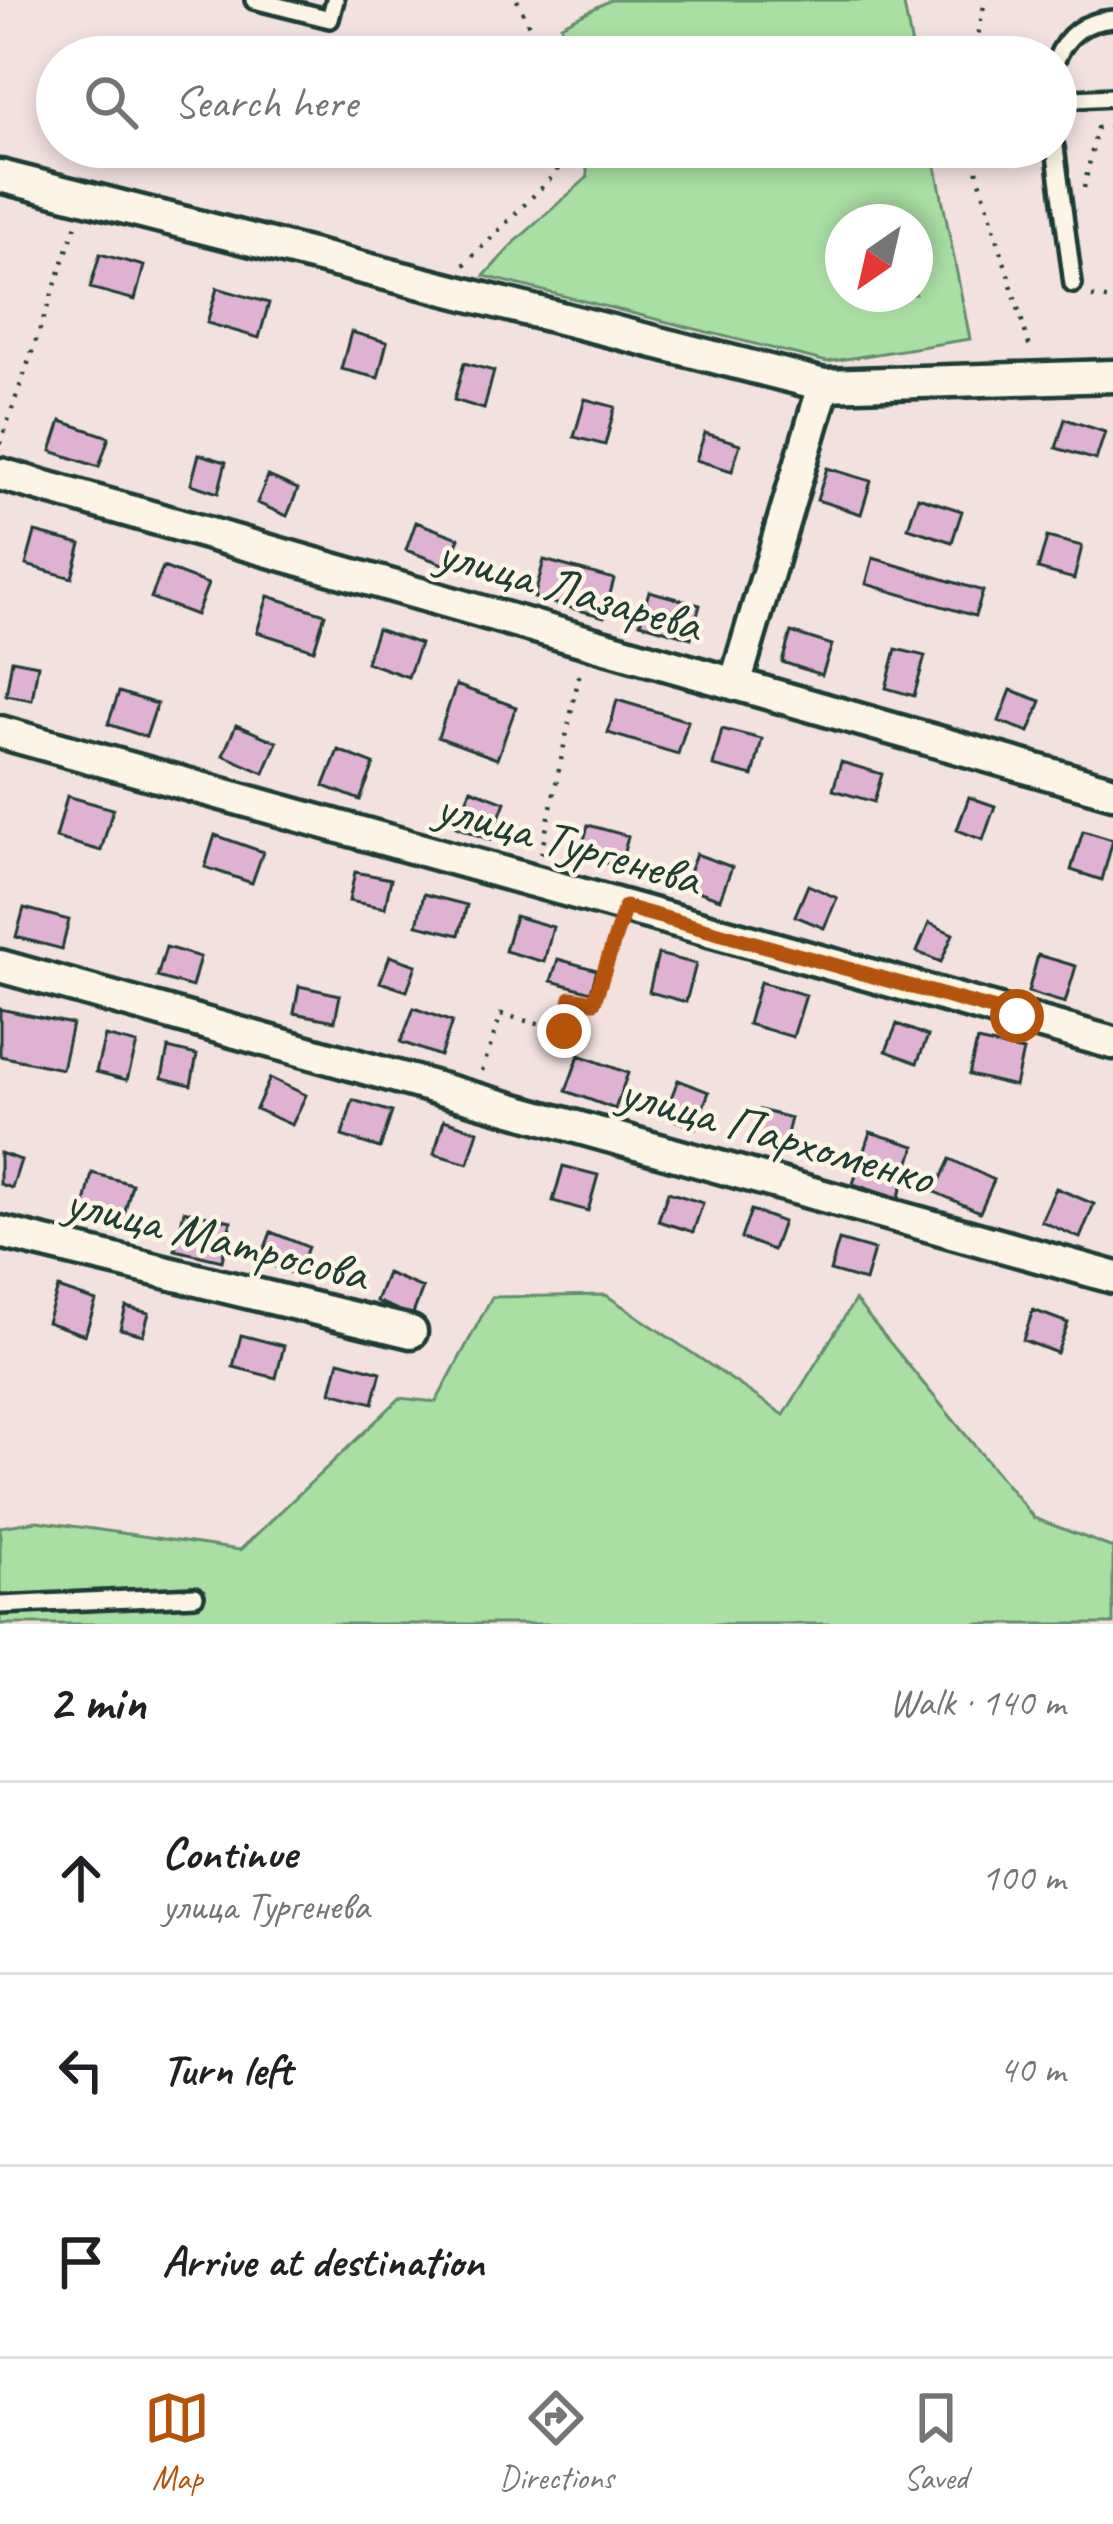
<!DOCTYPE html>
<html lang="en">
<head>
<meta charset="utf-8">
<style>
  body { margin:0; font-family:Caveat,sans-serif; background:#f6f6f6; color:#202124 }
  .compass { position:absolute; left:825px; top:204px; width:108px; height:108px; border-radius:50%; background:#fff; box-shadow:0 6px 18px #0003; rotate:214deg }
  .stop { position:absolute; width:36px; height:36px; margin:-27px; border:9px solid #b45309; border-radius:50%; background:#fff }
  .stop.end { background:#b45309; border-color:#fff; box-shadow:0 3px 12px #0008 }
  .list { margin:0; padding:0; list-style:none }
  h2 { display:flex; justify-content:space-between; align-items:center; height:156px; margin:0; padding:0 48px; font-size:51px }
  h2 small { font-size:39px; font-weight:400; color:#757577 }
  .list li { display:grid; grid-template-columns:78px 1fr auto; gap:36px; align-items:center; box-sizing:border-box; height:192px; padding:0 48px; border-top:3px solid #e0e0e0 }
  .list b { display:block; font-size:45px; white-space:nowrap }
  .list p { margin:0; font-size:39px; white-space:nowrap; color:#757577 }
  .list em { font-size:39px; font-style:normal; color:#757577 }
  .icon { flex:none; width:66px; height:66px; fill:none; stroke:currentColor; stroke-width:2; stroke-linecap:round; stroke-linejoin:round }
  .map { position:relative; flex:none; width:1113px; height:1624px; overflow:hidden }
  .search { position:absolute; background:#fff; box-shadow:0 6px 18px #0003; left:36px; right:36px; top:36px; height:132px; display:flex; align-items:center; gap:30px; box-sizing:border-box; padding:0 42px; border-radius:66px; color:#757577; font-size:45px }
  .sheet { height:732px; background:#fff }
  nav { display:flex; justify-content:space-around; align-items:center; box-sizing:border-box; height:168px; border-top:3px solid #e0e0e0; background:#fff; font-size:33px; color:#757577 }
  nav a { display:grid; justify-items:center; gap:6px }
  nav .on { color:#b45309 }
  .map>svg:first-child { display:block }
  .green { fill:#a9dfa3; stroke:#648e6c; stroke-width:3; fill-rule:evenodd }
  .building { fill:#dfb1d3; stroke:#1f3d34; stroke-width:3 }
  .lines { fill:none; stroke-linecap:round; stroke-linejoin:round }
  .lane-casing { stroke:#1f3d34; stroke-width:24 }
  .street-casing { stroke:#1f3d34; stroke-width:39 }
  .path { stroke:#1f3d34; stroke-width:4.5; stroke-dasharray:3 9; stroke-linecap:butt }
  .lane { stroke:#fcf5e5; stroke-width:15 }
  .street { stroke:#fcf5e5; stroke-width:30 }
  .route { stroke:#b45309; stroke-width:15 }
  .labels { text-anchor:middle; stroke-width:9; stroke-linejoin:round; paint-order:stroke }
  .street-label { font-size:51px; fill:#1f3d34; stroke:#fcf5e5 }
</style>
</head>
<body>
<div class="map">
<svg width="1113" height="1624" viewBox="0 0 1113 1624">
  <rect width="100%" height="100%" fill="#f3e1e0"/>
  <filter id="ink" filterUnits="userSpaceOnUse"><feTurbulence type="fractalNoise" baseFrequency=".00833" numOctaves="2"/><feDisplacementMap in="SourceGraphic" scale="24" xChannelSelector="R" yChannelSelector="G"/><feConvolveMatrix kernelMatrix="1 2 1 2 8 2 1 2 1" color-interpolation-filters="sRGB"/></filter>
  <g filter="url(#ink)">
    <path class="green" d="M611,0H903L914,57H567L561,25Z
      M583,147H932L970,339L827,362L484,276L516,241L588,177ZM915,222V294H843V222Z
      M606,1295L784,1415L855,1300L1034,1518L1113,1548V1624H0V1527L37,1521L240,1550L400,1398L436,1402L492,1297Z"/>
    <path class="building" d="M100,254L144,266L135,300L90,288Z
      M217,288L269,303L259,338L207,323Z
      M351,332L387,342L378,378L341,369Z
      M464,363L494,371L484,409L454,400Z
      M585,399L615,407L605,445L574,437Z
      M1065,419L1105,432L1096,460L1056,448Z
      M61,421L109,437L99,467L51,451Z
      M705,433L740,444L732,471L696,460Z
      M199,454L226,462L218,493L191,484Z
      M827,468L871,481L861,514L817,500Z
      M268,476L298,489L287,516L257,503Z
      M918,497L962,511L952,542L908,528Z
      M416,522L459,538L448,566L406,550Z
      M35,532L81,544L72,578L26,565Z
      M1047,537L1082,546L1074,579L1038,569Z
      M873,558L983,591L975,616L866,584Z
      M544,560L614,579L604,617L534,598Z
      M163,567L208,584L196,615L151,598Z
      M649,591L700,605L691,638L640,623Z
      M268,596L325,614L314,650L257,632Z
      M377,629L420,644L408,677L366,662Z
      M791,632L832,645L822,675L782,662Z
      M896,649L925,656L914,696L886,688Z
      M12,660L38,665L32,700L6,695Z
      M456,685L516,707L497,759L438,737Z
      M1011,690L1041,701L1029,732L999,721Z
      M119,692L157,704L146,737L108,724Z
      M617,700L688,721L678,754L608,733Z
      M236,725L277,742L264,773L223,755Z
      M722,729L762,739L753,776L713,766Z
      M338,750L374,764L360,800L324,786Z
      M841,762L882,774L874,802L833,790Z
      M471,789L505,802L490,840L456,827Z
      M67,796L113,809L101,851L56,838Z
      M969,797L995,806L983,840L957,830Z
      M588,825L628,836L620,867L580,856Z
      M1083,831L1113,840L1102,880L1071,870Z
      M215,835L263,852L252,883L205,867Z
      M696,854L732,867L720,899L684,886Z
      M355,872L391,879L385,908L349,901Z
      M808,885L837,898L824,928L795,916Z
      M424,894L467,905L459,935L417,925Z
      M24,908L69,920L62,949L16,937Z
      M515,916L553,927L544,962L505,951Z
      M929,923L953,934L941,962L917,952Z
      M166,947L200,957L192,987L157,977Z
      M658,954L696,964L686,1002L649,992Z
      M1038,955L1076,966L1065,1003L1028,992Z
      M390,956L416,965L407,991L380,982Z
      M558,959L597,970L591,992L551,981Z
      M760,982L806,995L793,1037L748,1024Z
      M299,986L340,995L335,1021L294,1013Z
      M414,1008L452,1022L440,1056L401,1042Z
      M0,1009L72,1024L62,1069L0,1056Z
      M897,1024L928,1036L917,1063L886,1051Z
      M105,1036L137,1044L127,1080L96,1072Z
      M977,1041L1023,1051L1015,1086L969,1075Z
      M168,1048L197,1055L191,1085L162,1078Z
      M579,1055L628,1073L615,1109L566,1091Z
      M270,1078L306,1095L292,1125L256,1109Z
      M678,1080L709,1092L695,1128L664,1116Z
      M353,1100L392,1112L380,1148L342,1136Z
      M760,1110L791,1118L782,1153L751,1145Z
      M444,1120L478,1131L468,1164L434,1154Z
      M870,1132L915,1146L898,1199L853,1184Z
      M0,1153L21,1160L12,1188L0,1184Z
      M950,1159L994,1180L980,1212L935,1192Z
      M563,1166L598,1175L588,1211L553,1201Z
      M92,1173L132,1184L122,1223L83,1213Z
      M1056,1188L1094,1204L1080,1238L1041,1221Z
      M668,1192L703,1203L693,1232L658,1221Z
      M751,1210L783,1222L773,1250L741,1238Z
      M184,1211L231,1221L222,1261L175,1250Z
      M271,1232L308,1247L297,1275L260,1261Z
      M839,1240L874,1250L865,1281L830,1271Z
      M387,1273L423,1288L412,1316L376,1301Z
      M58,1288L96,1301L85,1335L47,1322Z
      M126,1307L149,1313L143,1335L120,1329Z
      M1033,1310L1068,1323L1057,1353L1023,1340Z
      M241,1335L284,1346L276,1378L233,1367Z
      M339,1361L381,1372L373,1403L331,1392Z"/>
    <g class="lines">
      <g class="lane-casing">
        <path id="lane" d="M254,0L330,19L335,0
          M1056,60C1067,33 1086,21 1113,19
          M1056,100L1113,97
          M1055,147L1073,284
          M0,1605L195,1596"/>
      </g>
      <g class="street-casing">
        <path id="street" d="M0,176L824,385L1113,376
          M0,474L1113,792
          M735,684L824,385
          M0,732L1113,1043
          M0,966L1113,1277
          M0,1232L411,1332"/>
      </g>
      <path class="path" d="M517,0L544,57
        M974,57L985,0
        M970,147L1030,348
        M1084,188L1097,128L1113,127
        M464,265L557,172L560,147
        M1092,297L1113,300
        M0,444L77,222
        M541,854L580,671
        M482,1071L501,1014L564,1031L571,998L594,1002L616,935"/>
      <use href="#lane" class="lane"/>
      <use href="#street" class="street"/>
    </g>
  </g>
  <g class="lines" filter="url(#ink)">
    <path class="route" d="M564,1031L571,998L594,1002L625,907L1017,1016"/>
  </g>
  <g class="labels">
    <g class="street-label">
      <text transform="translate(570 587) rotate(16)" y="18">улица Лазарева</text>
      <text transform="translate(569 841) rotate(16)" y="18">улица Тургенева</text>
      <text transform="translate(777 1133) rotate(16)" y="18">улица Пархоменко</text>
      <text transform="translate(217 1236) rotate(14)" y="18">улица Матросова</text>
    </g>
  </g>
</svg>
<svg class="compass" viewBox="-18 -18 36 36"><path d="M0-13l5 13h-10z" fill="#e53935"/><path d="M0 13l5-13h-10z" fill="#757577"/></svg>
<div class="stop" style="left:1017px;top:1016px"></div>
<div class="stop end" style="left:564px;top:1031px"></div>
<div class="search"><svg class="icon" aria-label="search" viewBox="0 0 24 24"><circle cx="10" cy="10" r="6"/><path d="M15 15l6 6"/></svg>Search here</div>
</div>
<section class="sheet">
<h2>2 min<small>Walk · 140 m</small></h2>
<ul class="list">
<li><svg class="icon" aria-label="ahead" viewBox="0 0 24 24"><path d="M12 20V5M6 11l6-6 6 6"/></svg><div><b>Continue</b><p>улица Тургенева</p></div><em>100 m</em></li>
<li><svg class="icon" aria-label="left" viewBox="0 0 24 24"><path d="M17 20v-9H6M10 6l-5 5 5 5"/></svg><div><b>Turn left</b></div><em>40 m</em></li>
<li><svg class="icon" aria-label="arrive" viewBox="0 0 24 24"><path d="M6 21V4h12l-3 4 3 4H6"/></svg><div><b>Arrive at destination</b></div></li>
</ul>
</section>
<nav>
<a class="on"><svg class="icon" aria-label="map" viewBox="0 0 24 24"><path d="M3 6l6-2 6 2 6-2v14l-6 2-6-2-6 2zM9 4v14M15 6v14"/></svg>Map</a>
<a><svg class="icon" aria-label="directions" viewBox="0 0 24 24"><path d="M12 3l9 9-9 9-9-9zM9 14v-3h6M13 9l2 2-2 2"/></svg>Directions</a>
<a><svg class="icon" aria-label="saved" viewBox="0 0 24 24"><path d="M7 4h10v16l-5-4-5 4z"/></svg>Saved</a>
</nav>
</body>
</html>
